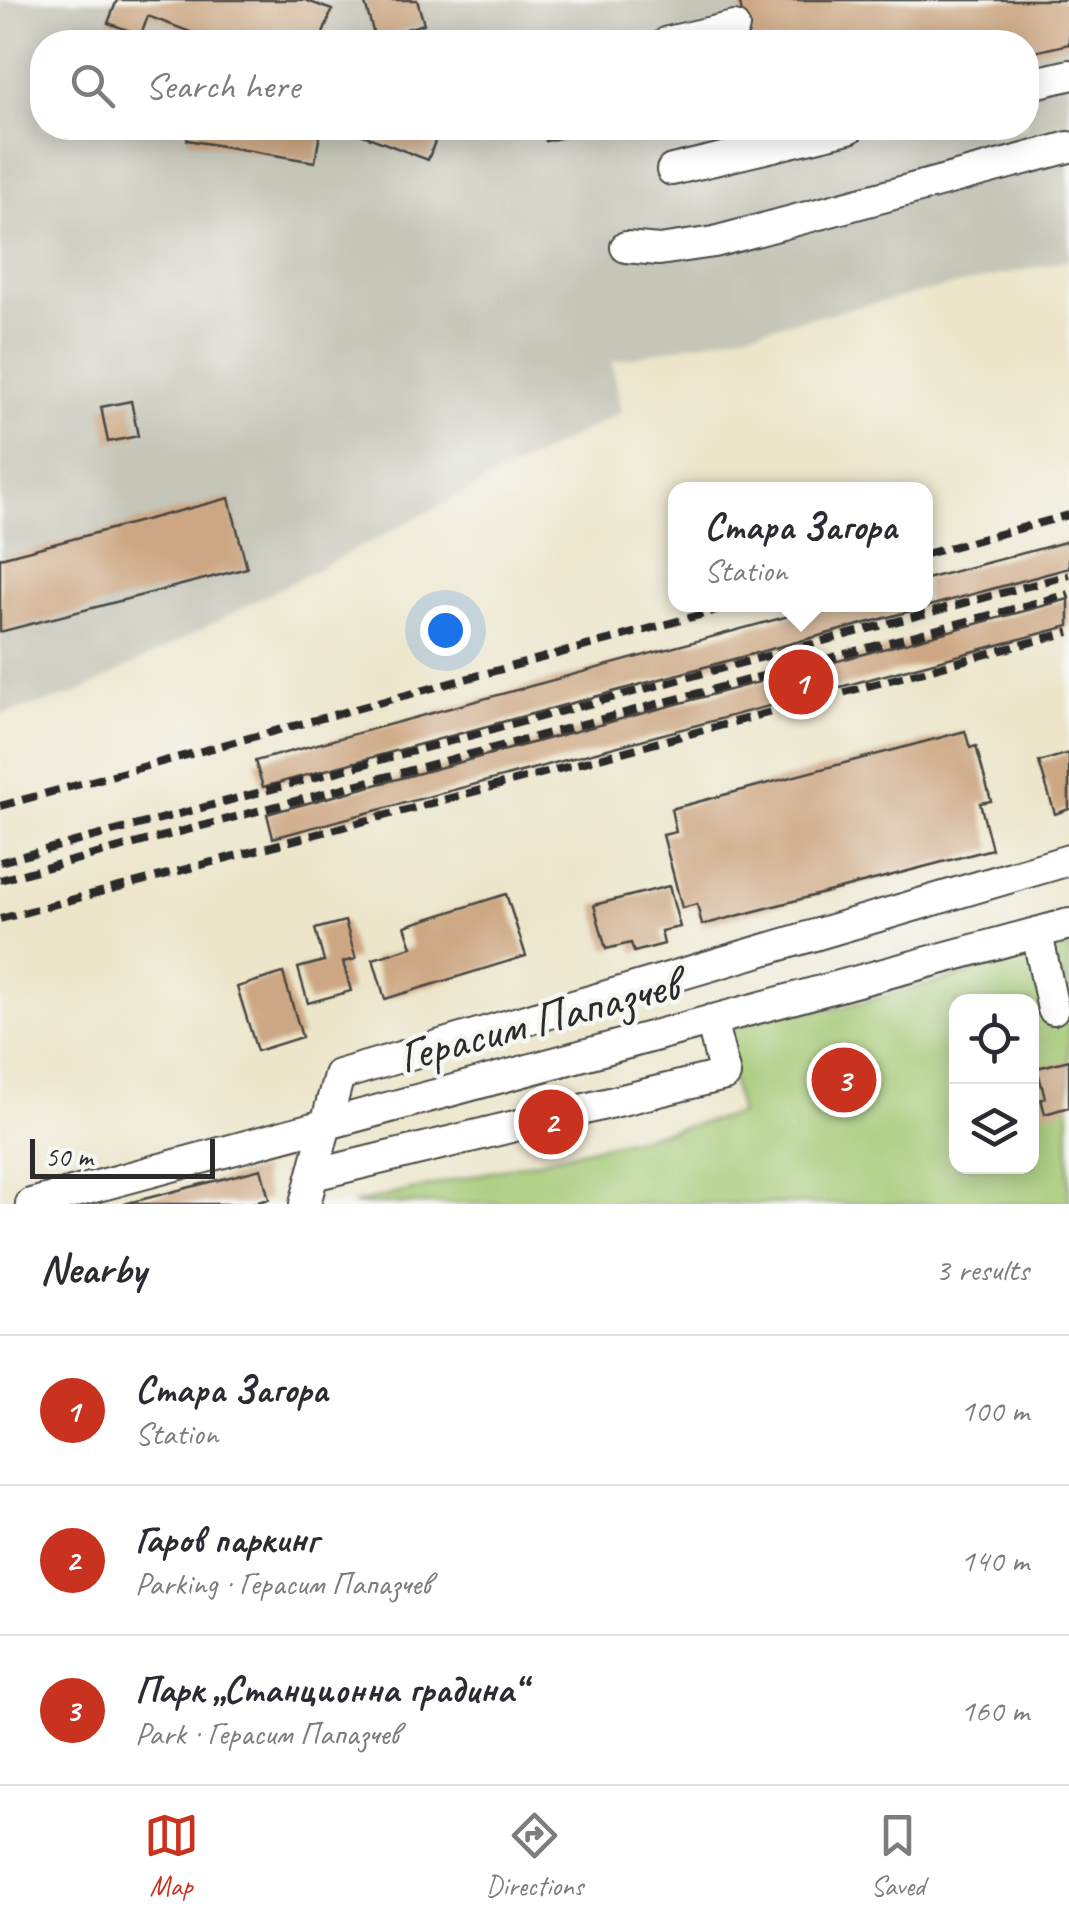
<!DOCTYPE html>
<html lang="en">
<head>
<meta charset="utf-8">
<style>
  body { margin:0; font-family:Caveat,sans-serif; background:#f7f7f7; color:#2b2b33 }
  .controls { position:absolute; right:30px; bottom:30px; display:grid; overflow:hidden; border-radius:20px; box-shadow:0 5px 25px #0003 }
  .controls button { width:90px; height:90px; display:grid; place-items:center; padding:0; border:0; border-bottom:2px solid #e1e1e2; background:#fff; color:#2b2b33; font:50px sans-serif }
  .scale { position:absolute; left:30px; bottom:25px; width:185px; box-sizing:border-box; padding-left:10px; border:5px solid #2b2b2b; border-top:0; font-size:28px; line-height:35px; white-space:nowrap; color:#2b2b2b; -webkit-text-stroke:8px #f6f6f2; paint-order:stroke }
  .you { position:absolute; left:445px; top:630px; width:35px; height:35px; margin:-25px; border:8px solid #fff; border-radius:50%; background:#1a73e8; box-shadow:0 0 0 15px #1a73e833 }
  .badge { display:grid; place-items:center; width:65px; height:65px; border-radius:50%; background:#c8321e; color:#fff; font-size:32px; font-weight:700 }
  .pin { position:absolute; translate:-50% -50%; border:5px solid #fff; box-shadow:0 2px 10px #0006 }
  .popup { position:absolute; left:668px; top:482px; width:265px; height:130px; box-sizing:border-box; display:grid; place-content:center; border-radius:20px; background:#fff; filter:drop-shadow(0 2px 8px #0005); font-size:32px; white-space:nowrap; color:#7c7c81 }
  .popup b { font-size:38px; color:#2b2b33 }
  .popup::after { content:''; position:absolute; left:50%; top:100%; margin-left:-20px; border:20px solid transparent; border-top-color:#fff }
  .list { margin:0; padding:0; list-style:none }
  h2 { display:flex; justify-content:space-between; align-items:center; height:130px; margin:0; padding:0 40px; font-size:42px }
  h2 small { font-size:32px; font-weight:400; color:#7c7c81 }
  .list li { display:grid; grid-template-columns:65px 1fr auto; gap:30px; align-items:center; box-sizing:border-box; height:150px; padding:0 40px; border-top:2px solid #e1e1e2 }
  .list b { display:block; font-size:38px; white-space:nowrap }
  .list p { margin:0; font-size:32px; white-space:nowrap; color:#7c7c81 }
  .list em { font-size:32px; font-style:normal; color:#7c7c81 }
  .icon { flex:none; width:55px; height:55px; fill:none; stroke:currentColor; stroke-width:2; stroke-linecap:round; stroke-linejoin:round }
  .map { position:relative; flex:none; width:1069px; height:1204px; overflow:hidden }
  .search { position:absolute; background:#fff; box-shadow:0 5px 25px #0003; left:30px; right:30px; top:30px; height:110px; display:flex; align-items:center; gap:25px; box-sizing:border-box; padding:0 35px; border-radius:40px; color:#7c7c81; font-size:38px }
  .sheet { height:580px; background:#fff }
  nav { display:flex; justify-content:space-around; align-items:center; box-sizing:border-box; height:140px; border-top:2px solid #e1e1e2; background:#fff; font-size:28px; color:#7c7c81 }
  nav a { display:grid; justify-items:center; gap:5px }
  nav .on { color:#c8321e }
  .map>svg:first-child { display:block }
  .industrial { fill:#c5c5b8; fill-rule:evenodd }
  .green { fill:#a1c771; stroke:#66794e; stroke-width:2.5; fill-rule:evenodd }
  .building { fill:#cda783 }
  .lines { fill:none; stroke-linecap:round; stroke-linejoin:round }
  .minor-casing { stroke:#484743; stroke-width:34 }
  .minor { stroke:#fff; stroke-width:30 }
  .rail { stroke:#2b2b2b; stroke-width:8; stroke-dasharray:15 8; stroke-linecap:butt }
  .labels { text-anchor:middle; stroke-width:9; stroke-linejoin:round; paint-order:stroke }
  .street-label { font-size:48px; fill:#2b2b2b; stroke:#f6f6f2 }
</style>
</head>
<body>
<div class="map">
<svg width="1069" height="1204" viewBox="0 0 1069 1204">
  <rect width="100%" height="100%" fill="#f6f6f2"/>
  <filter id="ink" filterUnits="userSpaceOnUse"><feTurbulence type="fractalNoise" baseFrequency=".01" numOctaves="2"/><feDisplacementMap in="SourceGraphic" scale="20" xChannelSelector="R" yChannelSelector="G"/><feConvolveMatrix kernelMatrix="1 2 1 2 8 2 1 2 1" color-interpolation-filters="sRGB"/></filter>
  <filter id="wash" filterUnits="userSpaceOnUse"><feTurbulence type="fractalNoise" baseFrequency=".0048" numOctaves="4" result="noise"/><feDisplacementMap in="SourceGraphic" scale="40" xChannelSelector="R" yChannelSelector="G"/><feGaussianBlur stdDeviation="2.25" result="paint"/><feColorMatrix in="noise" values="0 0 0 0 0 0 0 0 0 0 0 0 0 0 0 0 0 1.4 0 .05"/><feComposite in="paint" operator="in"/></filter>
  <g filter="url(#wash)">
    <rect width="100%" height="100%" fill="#ece5ca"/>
    <path class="industrial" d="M0,0H1069V260L612,362L621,412L76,694L0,715ZM42,42H1026V128H42Z"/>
    <path class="green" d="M1059,939L1062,948L1069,947V1204H352L740,1114L724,1047L728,1028L787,1011L839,1008L968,974L1003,954ZM956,1002H1032V1166H956Z"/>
    <g id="blocks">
      <path class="building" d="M117,0H305L332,10L320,42H217L148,16L141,35L108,23Z
        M364,0H417L424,24L375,38Z
        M739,0H1069V44L1026,54V42H749Z
        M190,128H321L315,162L187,140Z
        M356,128H440L428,160L355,132Z
        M543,128H602V129L546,141Z
        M131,401L138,436L108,442L101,407Z
        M229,498L247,568L0,632V558Z
        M1069,541V568L263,787L255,761L833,604H926V579Z
        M1069,599V626L273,838L267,814Z
        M965,731L970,748L976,746L991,801L980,803L992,849L702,925L697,904L682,908L663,835L676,832L671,809Z
        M1069,753V809L1055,814L1039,762Z
        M669,886L680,927L661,931L664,944L634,952L631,943L606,949L594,905Z
        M506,894L526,956L385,999L373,959L412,947L405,926Z
        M345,921L356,959L343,962L351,991L308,1003L298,968L324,961L315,929Z
        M283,973L302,1037L257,1051L237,987Z
        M1069,1060V1107L1045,1114L1041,1099L1045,1098L1037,1068Z
        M261,1169L269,1199L250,1204H124Z"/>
    </g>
  </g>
  <g filter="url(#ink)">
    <use href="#blocks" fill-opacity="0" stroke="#484743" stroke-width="2.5"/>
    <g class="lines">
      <g class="minor-casing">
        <path id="minor" d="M668,42L734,27
          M1026,85L1069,75
          M672,170L849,128
          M626,247L659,250L714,242L1069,147
          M1037,933L1053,1009
          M313,1175L725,1075L711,1020
          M31,1204L1069,924
          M305,1204L339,1075L1069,860"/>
      </g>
      <use href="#minor" class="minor"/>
      <path class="rail" d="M926,554L1069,515
        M0,806L740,604
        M0,862L1069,575
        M0,880L1069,594
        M0,919L1069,632"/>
    </g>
  </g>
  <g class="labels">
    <g class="street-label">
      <text transform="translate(538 1019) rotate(-15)" y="17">Герасим Папазчев</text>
    </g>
  </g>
</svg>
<div class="controls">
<button><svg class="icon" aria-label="locate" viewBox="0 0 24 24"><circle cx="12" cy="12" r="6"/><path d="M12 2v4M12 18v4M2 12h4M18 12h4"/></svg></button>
<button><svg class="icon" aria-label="layers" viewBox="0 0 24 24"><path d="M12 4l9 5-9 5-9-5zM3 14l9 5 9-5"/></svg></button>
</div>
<div class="scale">50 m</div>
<div class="you"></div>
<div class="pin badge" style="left:801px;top:682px">1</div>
<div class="popup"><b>Стара Загора</b>Station</div>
<div class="pin badge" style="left:551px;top:1122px">2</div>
<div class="pin badge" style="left:844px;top:1080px">3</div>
<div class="search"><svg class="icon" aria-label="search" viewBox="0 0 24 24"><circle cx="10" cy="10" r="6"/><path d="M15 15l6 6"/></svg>Search here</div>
</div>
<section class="sheet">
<h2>Nearby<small>3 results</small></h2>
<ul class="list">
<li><span class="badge">1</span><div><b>Стара Загора</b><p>Station</p></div><em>100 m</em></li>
<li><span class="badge">2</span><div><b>Гаров паркинг</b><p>Parking · Герасим Папазчев</p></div><em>140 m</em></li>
<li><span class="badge">3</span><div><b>Парк „Станционна градина“</b><p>Park · Герасим Папазчев</p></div><em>160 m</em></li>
</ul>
</section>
<nav>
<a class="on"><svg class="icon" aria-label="map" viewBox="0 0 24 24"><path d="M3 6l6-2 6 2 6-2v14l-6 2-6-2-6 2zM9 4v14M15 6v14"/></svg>Map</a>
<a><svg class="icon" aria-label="directions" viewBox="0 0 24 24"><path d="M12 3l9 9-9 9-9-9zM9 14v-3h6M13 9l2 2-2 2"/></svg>Directions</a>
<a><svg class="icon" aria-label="saved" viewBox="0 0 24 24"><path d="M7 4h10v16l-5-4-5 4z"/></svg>Saved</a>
</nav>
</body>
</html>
